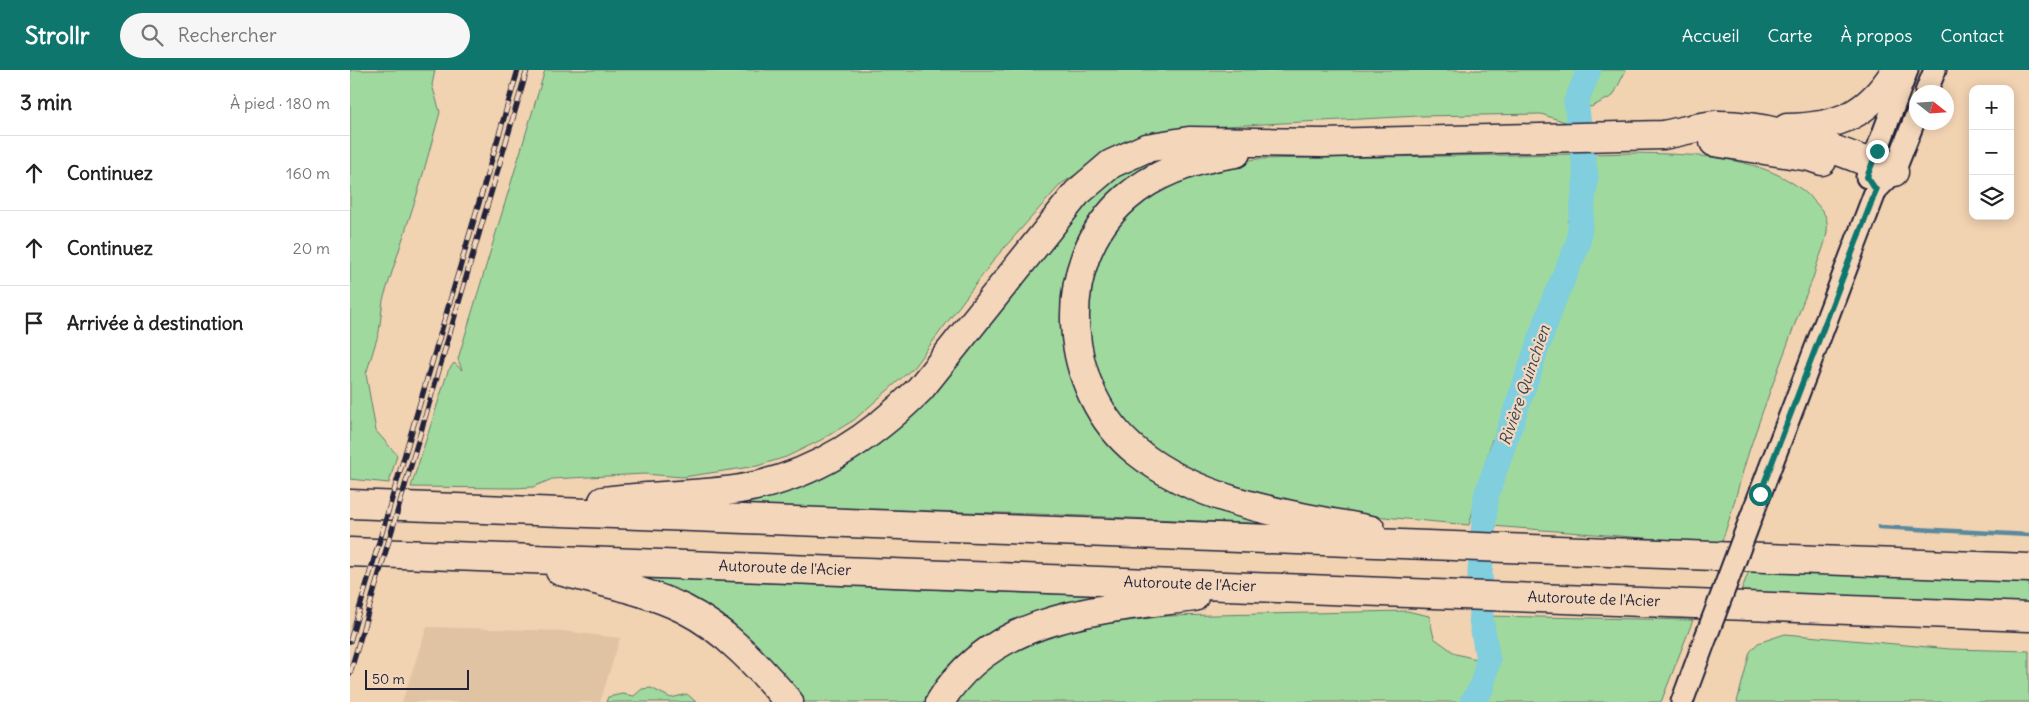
<!DOCTYPE html>
<html lang="fr">
<head>
<meta charset="utf-8">
<style>
  body { margin:0; font-family:Delius,sans-serif; background:#f6f6f6; color:#222 }
  .controls { position:absolute; right:15px; top:15px; display:grid; overflow:hidden; border-radius:10px; box-shadow:0 2px 12px #0003 }
  .controls button { width:45px; height:45px; display:grid; place-items:center; padding:0; border:0; border-bottom:1px solid #e0e0e0; background:#fff; color:#222; font:25px sans-serif }
  .compass { position:absolute; left:1559px; top:15px; width:45px; height:45px; border-radius:50%; background:#fff; box-shadow:0 2px 12px #0003; rotate:107deg }
  .scale { position:absolute; left:15px; bottom:12px; width:104px; box-sizing:border-box; padding-left:5px; border:2px solid #22223b; border-top:0; font-size:14px; line-height:18px; white-space:nowrap; color:#22223b; -webkit-text-stroke:4px #f4d7ba; paint-order:stroke }
  .stop { position:absolute; width:15px; height:15px; margin:-11px; border:4px solid #0f766e; border-radius:50%; background:#fff }
  .stop.end { background:#0f766e; border-color:#fff; box-shadow:0 1px 5px #0008 }
  .list { margin:0; padding:0; list-style:none }
  h2 { display:flex; justify-content:space-between; align-items:center; height:65px; margin:0; padding:0 20px; font-size:21px }
  h2 small { font-size:16px; font-weight:400; color:#767676 }
  .list li { display:grid; grid-template-columns:32px 1fr auto; gap:15px; align-items:center; box-sizing:border-box; height:75px; padding:0 20px; border-top:1px solid #e0e0e0 }
  .list b { display:block; font-size:19px; white-space:nowrap }
  .list em { font-size:16px; font-style:normal; color:#767676 }
  .icon { flex:none; width:28px; height:28px; fill:none; stroke:currentColor; stroke-width:2; stroke-linecap:round; stroke-linejoin:round }
  .map { position:relative; flex:none; width:1679px; height:632px; overflow:hidden }
  header { display:flex; align-items:center; gap:30px; box-sizing:border-box; height:70px; padding:0 25px; background:#0f766e; color:#fff }
  header strong { font-size:24px }
  nav { display:flex; gap:28px; margin-inline-start:auto; font-size:18px }
  .search { width:350px; height:45px; background:#f6f6f6; display:flex; align-items:center; gap:12px; box-sizing:border-box; padding:0 18px; border-radius:28px; color:#767676; font-size:19px }
  main { display:flex }
  aside { flex:1; background:#fff }
  .map>svg:first-child { display:block }
  .built { fill:#e0c3a3 }
  .green { fill:#a0d99e; stroke:#617e6c }
  .lines { fill:none; stroke-linecap:round; stroke-linejoin:round }
  .stream { stroke:#5a899d; stroke-width:4.5 }
  .river { stroke:#80cede; stroke-width:25 }
  .secondary-casing { stroke:#22223b; stroke-width:25 }
  .highway-casing { stroke:#22223b; stroke-width:31 }
  .secondary { stroke:#f4d7ba; stroke-width:21 }
  .highway { stroke:#f4d7ba; stroke-width:28 }
  .rail-casing { stroke:#22223b; stroke-width:5.5 }
  .rail { stroke:#f4d7ba; stroke-width:4; stroke-dasharray:11; stroke-linecap:butt }
  .secondary-bridge-casing { stroke:#22223b; stroke-width:25; stroke-linecap:butt }
  .secondary-bridge { stroke:#f4d7ba; stroke-width:21 }
  .route { stroke:#0f766e; stroke-width:6 }
  .labels { text-anchor:middle; stroke-width:4.5; stroke-linejoin:round; paint-order:stroke }
  .street-label { font-size:15px; fill:#22223b; stroke:#f4d7ba }
  .water-label { font-size:16px; font-style:italic; fill:#35445c; stroke:#f4d7ba }
</style>
</head>
<body>
<header>
<strong>Strollr</strong>
<div class="search"><svg class="icon" aria-label="search" viewBox="0 0 24 24"><circle cx="10" cy="10" r="6"/><path d="M15 15l6 6"/></svg>Rechercher</div>
<nav><a>Accueil</a><a>Carte</a><a>À propos</a><a>Contact</a></nav>
</header>
<main>
<aside>
<h2>3 min<small>À pied · 180 m</small></h2>
<ul class="list">
<li><svg class="icon" aria-label="ahead" viewBox="0 0 24 24"><path d="M12 20V5M6 11l6-6 6 6"/></svg><div><b>Continuez</b></div><em>160 m</em></li>
<li><svg class="icon" aria-label="ahead" viewBox="0 0 24 24"><path d="M12 20V5M6 11l6-6 6 6"/></svg><div><b>Continuez</b></div><em>20 m</em></li>
<li><svg class="icon" aria-label="arrive" viewBox="0 0 24 24"><path d="M6 21V4h12l-3 4 3 4H6"/></svg><div><b>Arrivée à destination</b></div></li>
</ul>
</aside>
<div class="map">
<svg width="1679" height="632" viewBox="0 0 1679 632">
  <rect width="100%" height="100%" fill="#f1d2b1"/>
  <filter id="ink" filterUnits="userSpaceOnUse"><feTurbulence type="fractalNoise" baseFrequency=".02" numOctaves="2"/><feDisplacementMap in="SourceGraphic" scale="10" xChannelSelector="R" yChannelSelector="G"/><feConvolveMatrix kernelMatrix="1 2 1 2 8 2 1 2 1" color-interpolation-filters="sRGB"/></filter>
  <g filter="url(#ink)">
    <path class="built" d="M77,557L212,561L270,568L250,632H52Z"/>
    <path class="green" d="M0,0H85L82,15L90,42L70,115L33,230L29,262L16,304L26,361L47,385L39,413L0,409Z
      M195,0H1276L1263,26L1241,37L1219,30L1221,54L1191,44L1068,46L837,58L751,88L711,114L646,187L563,298L504,350L471,370L436,387L407,396L333,407L294,404L202,409L183,417L162,418L61,417L98,301L104,293L112,300L108,289Z
      M827,80L735,164L736,337L920,452L919,454L687,444L361,435L471,402L681,195L758,107Z
      M1285,83C1348,85 1432,84 1473,142C1484,157 1471,182 1466,197C1463,212 1455,225 1450,240C1434,285 1416,330 1401,375C1390,408 1383,441 1371,474L1142,456V433L1156,387L1142,369L1119,455L1003,444L925,431L862,410L811,383L787,365L752,325L734,243L753,170L790,130L819,113L862,99L905,89L1226,84C1233,118 1231,122 1218,152L1236,147L1239,135L1240,84Z
      M1400,498L1679,509V536L1390,524Z
      M290,508L755,526L734,534L577,632H450Z
      M1057,541L1079,546L1084,568L1106,584L1143,593L1141,566L1136,546L1343,550L1311,632H601L627,604L680,570L753,554L817,546Z
      M1435,564L1600,579L1679,581V632H1387L1400,582L1408,573Z
      M301,618L321,628L337,624L346,632H256L258,627L272,624L284,626L292,619Z"/>
    <g class="lines">
      <path class="stream" d="M1529,457L1679,465"/>
      <path class="river" d="M1122,632L1132,617L1138,590L1131,549L1130,503L1136,426L1203,232L1228,174L1236,107L1226,32L1239,0"/>
      <g class="secondary-casing">
        <path id="secondary" d="M1576,22L1585,0
          M1517,107L1557,0
          M1402,445L1526,120L1544,102L1566,46
          M1332,632L1356,567"/>
      </g>
      <g class="highway-casing">
        <path id="highway" d="M1437,58C1489,57 1518,45 1546,0
          M1364,72L1460,87L1472,91
          M886,83C846,89 807,101 776,128C701,193 712,322 787,382C852,434 942,445 1021,460
          M253,431C299,425 345,426 390,419C460,408 520,369 570,319L727,123L761,94L796,78L839,71L972,73L1313,65C1330,62 1349,56 1366,55C1430,54 1486,81 1544,102
          M0,434L1679,498
          M0,482L1679,547
          M210,501C251,512 295,520 334,539C376,560 409,597 439,632
          M590,632C642,544 754,539 844,527"/>
      </g>
      <use href="#secondary" class="secondary"/>
      <use href="#highway" class="highway"/>
      <g class="rail-casing">
        <path id="rail" d="M0,571L168,0
          M0,603L177,0"/>
      </g>
      <use href="#rail" class="rail"/>
      <g class="secondary-bridge-casing">
        <path id="secondary-bridge" d="M1356,567L1402,445"/>
      </g>
      <use href="#secondary-bridge" class="secondary-bridge"/>
    </g>
  </g>
  <g class="lines" filter="url(#ink)">
    <path class="route" d="M1410,424L1526,120L1517,107L1527,81"/>
  </g>
  <g class="labels">
    <g class="street-label">
      <text transform="translate(435 498) rotate(2)" y="5">Autoroute de l'Acier</text>
      <text transform="translate(840 514) rotate(2)" y="5">Autoroute de l'Acier</text>
      <text transform="translate(1244 529) rotate(2)" y="5">Autoroute de l'Acier</text>
    </g>
    <g class="water-label">
      <text transform="translate(1174 315) rotate(-71)" y="6">Rivière Quinchien</text>
    </g>
  </g>
</svg>
<div class="controls">
<button>+</button>
<button>−</button>
<button><svg class="icon" aria-label="layers" viewBox="0 0 24 24"><path d="M12 4l9 5-9 5-9-5zM3 14l9 5 9-5"/></svg></button>
</div>
<svg class="compass" viewBox="-18 -18 36 36"><path d="M0-13l5 13h-10z" fill="#e53935"/><path d="M0 13l5-13h-10z" fill="#767676"/></svg>
<div class="scale">50 m</div>
<div class="stop" style="left:1410px;top:424px"></div>
<div class="stop end" style="left:1527px;top:81px"></div>
</div>
</main>
</body>
</html>
